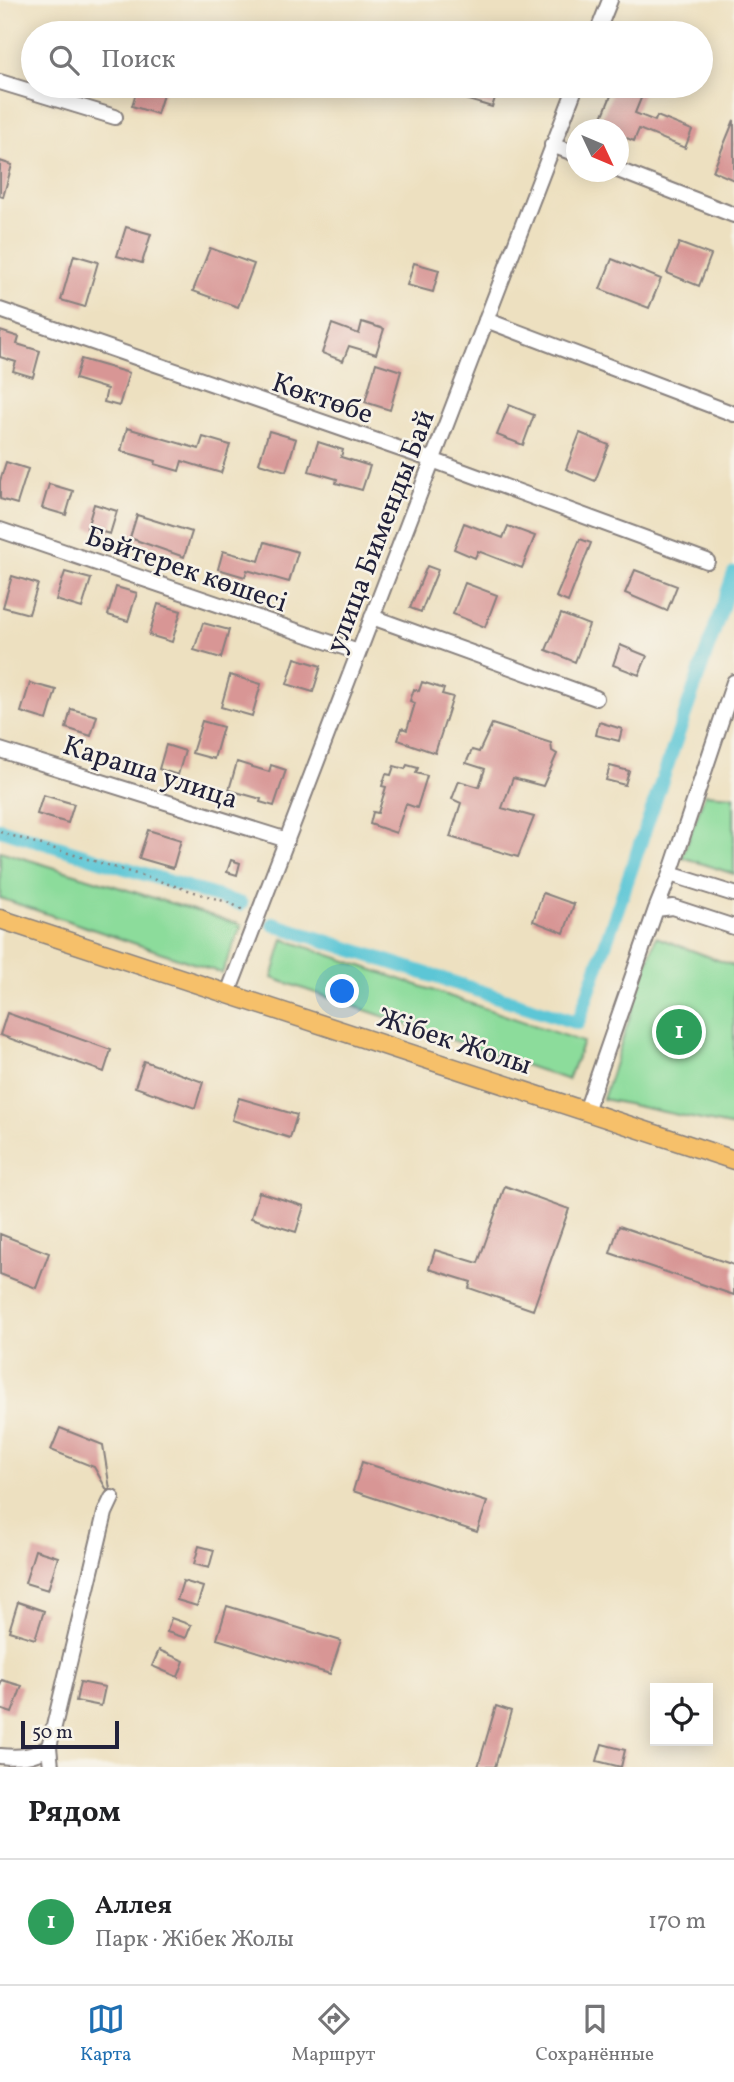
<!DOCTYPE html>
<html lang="ru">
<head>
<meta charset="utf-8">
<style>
  body { margin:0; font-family:Vollkorn,serif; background:#f2f2f2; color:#202124 }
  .controls { position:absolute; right:21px; bottom:21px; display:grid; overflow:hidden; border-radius:0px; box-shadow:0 4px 18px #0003 }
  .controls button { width:63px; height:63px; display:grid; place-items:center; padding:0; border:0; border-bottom:2px solid #e0e0e0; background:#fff; color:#202124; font:35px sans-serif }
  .compass { position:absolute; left:566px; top:119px; width:63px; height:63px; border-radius:50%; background:#fff; box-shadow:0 4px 18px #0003; rotate:134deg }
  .scale { position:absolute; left:21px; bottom:18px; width:98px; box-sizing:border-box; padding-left:7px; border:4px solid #22223b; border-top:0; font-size:19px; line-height:24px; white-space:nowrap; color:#22223b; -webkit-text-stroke:5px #f7f3e8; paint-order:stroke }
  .you { position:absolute; left:343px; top:992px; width:24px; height:24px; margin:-18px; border:5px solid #fff; border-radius:50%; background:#1a73e8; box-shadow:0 0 0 10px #1a73e833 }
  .badge { display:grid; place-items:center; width:46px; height:46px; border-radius:50%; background:#1f6fb2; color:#fff; font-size:23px; font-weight:700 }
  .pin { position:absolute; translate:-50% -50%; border:4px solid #fff; box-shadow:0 2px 7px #0006 }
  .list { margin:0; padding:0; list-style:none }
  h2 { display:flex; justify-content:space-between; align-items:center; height:91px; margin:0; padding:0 28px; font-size:30px }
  h2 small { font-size:23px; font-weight:400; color:#757577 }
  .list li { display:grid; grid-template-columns:46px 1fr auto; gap:21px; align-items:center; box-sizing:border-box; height:126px; padding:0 28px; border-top:2px solid #e0e0e0 }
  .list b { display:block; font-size:26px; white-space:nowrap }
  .list p { margin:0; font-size:23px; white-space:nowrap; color:#757577 }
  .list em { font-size:23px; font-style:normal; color:#757577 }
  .icon { flex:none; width:38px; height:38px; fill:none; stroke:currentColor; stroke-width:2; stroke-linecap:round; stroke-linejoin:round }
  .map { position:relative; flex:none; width:734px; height:1767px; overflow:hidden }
  .search { position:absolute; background:#fff; box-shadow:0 4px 18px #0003; left:21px; right:21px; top:21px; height:77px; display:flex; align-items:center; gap:18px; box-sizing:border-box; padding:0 24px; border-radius:38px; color:#757577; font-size:26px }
  .sheet { height:217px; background:#fff }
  nav { display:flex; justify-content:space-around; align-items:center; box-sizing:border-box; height:98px; border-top:2px solid #e0e0e0; background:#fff; font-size:19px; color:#757577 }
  nav a { display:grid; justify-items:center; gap:4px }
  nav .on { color:#1f6fb2 }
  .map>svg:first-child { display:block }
  .green { fill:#8cdc9b; stroke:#577f6b; stroke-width:2 }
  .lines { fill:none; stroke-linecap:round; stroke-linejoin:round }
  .canal { stroke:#5bc6d6; stroke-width:14 }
  .building { fill:#d89695 }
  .minor-casing { stroke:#88817e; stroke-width:18 }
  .major-casing { stroke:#88817e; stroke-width:21 }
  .path { stroke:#88817e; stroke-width:2.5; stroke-dasharray:2 5; stroke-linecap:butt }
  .minor { stroke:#fff; stroke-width:14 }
  .major { stroke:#f6c06b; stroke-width:18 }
  .labels { text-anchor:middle; stroke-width:5; stroke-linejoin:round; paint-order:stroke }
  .street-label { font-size:28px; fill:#22223b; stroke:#f7f3e8 }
</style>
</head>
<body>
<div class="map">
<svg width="734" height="1767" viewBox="0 0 734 1767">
  <rect width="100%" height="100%" fill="#f7f3e8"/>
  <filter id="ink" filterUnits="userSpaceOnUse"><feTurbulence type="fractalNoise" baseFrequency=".0143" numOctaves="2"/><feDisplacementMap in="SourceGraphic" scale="14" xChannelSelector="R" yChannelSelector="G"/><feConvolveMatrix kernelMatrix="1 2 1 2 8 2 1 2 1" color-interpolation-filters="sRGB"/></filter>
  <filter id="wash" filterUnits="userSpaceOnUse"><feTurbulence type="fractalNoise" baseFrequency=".00686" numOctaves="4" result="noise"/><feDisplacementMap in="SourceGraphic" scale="28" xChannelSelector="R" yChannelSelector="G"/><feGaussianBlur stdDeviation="1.57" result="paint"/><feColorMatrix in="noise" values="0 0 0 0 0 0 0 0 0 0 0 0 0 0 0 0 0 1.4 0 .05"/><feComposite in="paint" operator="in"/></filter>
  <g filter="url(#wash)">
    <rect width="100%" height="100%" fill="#ede0c0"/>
    <path class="green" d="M705,794L734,796V874L682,857Z
      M0,851L242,925L222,973L0,898Z
      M656,937L734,966V1127L603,1099Z
      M283,939L583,1042L568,1080L272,978Z"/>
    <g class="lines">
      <path class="canal" d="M0,829L241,904
        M273,924L578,1023L734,573"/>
    </g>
    <g id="blocks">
      <path class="building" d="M138,86H156L165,88L157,114L132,106Z
        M469,86H499L492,107L465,99Z
        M615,86H646L635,113L655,121L657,116L692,130L685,148L639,129L634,141L619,135V130H604L598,127Z
        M734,120V180L713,171Z
        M0,161L12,165L3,197L0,196Z
        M126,227L151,234L142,263L117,256Z
        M679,243L711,255L699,286L667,273Z
        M210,248L254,264L238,307L193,291Z
        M74,255L98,262L85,307L61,300Z
        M612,259L661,279L649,308L600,289Z
        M414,263L439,270L433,292L407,285Z
        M362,322L384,329L376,354L349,346L343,361L322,353L332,324L359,334Z
        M0,331L19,337L17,344L40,351L33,377L13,371L16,362L0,357Z
        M81,359L129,373L119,406L104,402L107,389L75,379Z
        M376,363L401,371L390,410L365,402Z
        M509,405L534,415L523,445L497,435Z
        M127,428L199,449L203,437L230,445L221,473L182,461L179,471L155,464L156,461L121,451Z
        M269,431L296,439L286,471L259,463Z
        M580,433L609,445L595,481L566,469Z
        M318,442L343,450L341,457L370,466L362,490L336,483L337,479L309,471Z
        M6,462L28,469L17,504L0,499V481Z
        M49,484L73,491L66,515L42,508Z
        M94,504L117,511L110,534L87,528Z
        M137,515L192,532L184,557L130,538Z
        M464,523L503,538L508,526L535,536L522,568L478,551L475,558L454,549Z
        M580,539L591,543L568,602L556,597Z
        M265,542L298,552L289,582L247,570L245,577L218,569L223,551L259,561Z
        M427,566L438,570L421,612L410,608Z
        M635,570L677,586L667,611L625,593Z
        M65,572L91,579L82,608L56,600Z
        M12,576L38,584L29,614L3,607Z
        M465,583L497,595L485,627L453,614Z
        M116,587L137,593L128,621L108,615Z
        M158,604L181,611L172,642L149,635Z
        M561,614L589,625L575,662L546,650Z
        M203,623L229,630L221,658L194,650Z
        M620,645L647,656L639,675L613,665Z
        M295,658L321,666L313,692L287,684Z
        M230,675L261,684L252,716L221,707Z
        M422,682L444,689L442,694L453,697L435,753L398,740L402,728L407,730L415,703L410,701L414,689L419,691Z
        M30,683L56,690L47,720L21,712Z
        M71,709L97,716L91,736L66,728Z
        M202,721L223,727L214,759L192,753Z
        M599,722L622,729L619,741L596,735Z
        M492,724L551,743L552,751L557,754L543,786L513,778L502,808L534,817L518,857L450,837L461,803L452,799L459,781L479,787L485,769L466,763L472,750L479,752Z
        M166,745L185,751L178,775L159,769Z
        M237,762L269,772L271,765L286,770L274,806L260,802L261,799L229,790Z
        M407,765L418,768L416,773L427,776L417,808L406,804L396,833L370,824L373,812L378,813L386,787L382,786L386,774L391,775L394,766L405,769Z
        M610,766L629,771L625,785L606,780Z
        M43,795L74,804L68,823L37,814Z
        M148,830L181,840L173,868L139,858Z
        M231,860L240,863L237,875L227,872Z
        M543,893L574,904L564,933L533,921Z
        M7,1013L111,1050L104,1072L0,1035Z
        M144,1061L203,1082L195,1108L135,1087Z
        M239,1098L297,1115L290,1138L232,1120Z
        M505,1186L569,1209L533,1310L469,1288L471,1282L429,1269L435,1250L478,1263Z
        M259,1192L304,1206L296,1232L251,1218Z
        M619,1226L734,1265V1295L610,1253Z
        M0,1234L49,1253L36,1288L0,1274Z
        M60,1428L103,1445L110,1489L107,1490L94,1467L51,1450Z
        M362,1462L487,1502L477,1532L353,1491Z
        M199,1546L214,1550L209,1568L194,1564Z
        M35,1550L58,1557L48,1590L25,1583Z
        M183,1581L203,1587L197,1606L177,1600Z
        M18,1602L44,1611L35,1639L9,1631Z
        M227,1606L341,1641L330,1674L217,1639Z
        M171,1618L191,1625L186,1638L167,1632Z
        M159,1650L184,1661L178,1677L152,1666Z
        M2,1680L22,1686L12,1713L0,1709V1686Z
        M80,1682L105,1687L101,1706L76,1701Z
        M496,1706L511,1711L495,1767H478Z
        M602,1744L625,1750L621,1767L597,1761Z"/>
    </g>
  </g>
  <g filter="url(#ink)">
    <use href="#blocks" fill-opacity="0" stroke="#88817e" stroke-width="2"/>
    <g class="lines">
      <g class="minor-casing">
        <path id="minor" d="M597,33L610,0
          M0,82L115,117
          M552,145L576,154
          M618,170L734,215
          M0,310L432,460L707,561
          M486,320L734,414
          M0,530L358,652
          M372,617L596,698
          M0,750L287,840
          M670,874L734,894
          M656,909L673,907L734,927
          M228,993L576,86
          M586,1111L656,909L670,874L734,682
          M0,1756C19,1758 33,1757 49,1747
          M51,1767L49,1747L105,1513L112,1498"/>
      </g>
      <g class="major-casing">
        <path id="major" d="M0,919L734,1160"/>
      </g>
      <path class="path" d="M0,832L230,903L245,911"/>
      <use href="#minor" class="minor"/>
      <use href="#major" class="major"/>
    </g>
  </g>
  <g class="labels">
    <g class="street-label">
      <text transform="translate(323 397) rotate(19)" y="10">Көктөбе</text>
      <text transform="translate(379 531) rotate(-69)" y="10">улица Бименды Бай</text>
      <text transform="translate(187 568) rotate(19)" y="10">Бәйтерек көшесі</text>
      <text transform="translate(151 771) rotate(18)" y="10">Караша улица</text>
      <text transform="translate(455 1040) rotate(18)" y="10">Жібек Жолы</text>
    </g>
  </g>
</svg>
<div class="controls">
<button><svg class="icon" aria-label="locate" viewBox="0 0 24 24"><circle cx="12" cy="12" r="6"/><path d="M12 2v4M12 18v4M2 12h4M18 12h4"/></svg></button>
</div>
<svg class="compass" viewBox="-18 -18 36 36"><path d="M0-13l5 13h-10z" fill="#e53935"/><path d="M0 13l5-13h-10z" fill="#757577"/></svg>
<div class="scale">50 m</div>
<div class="you"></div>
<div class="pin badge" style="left:679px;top:1032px;background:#2e9e5b">1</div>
<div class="search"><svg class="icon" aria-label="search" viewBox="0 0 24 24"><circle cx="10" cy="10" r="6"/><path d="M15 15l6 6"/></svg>Поиск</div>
</div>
<section class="sheet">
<h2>Рядом<small></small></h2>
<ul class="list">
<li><span class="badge" style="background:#2e9e5b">1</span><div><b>Аллея</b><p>Парк · Жібек Жолы</p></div><em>170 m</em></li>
</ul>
</section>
<nav>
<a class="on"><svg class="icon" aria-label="map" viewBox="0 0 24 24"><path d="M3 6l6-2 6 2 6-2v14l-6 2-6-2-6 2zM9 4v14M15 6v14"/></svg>Карта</a>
<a><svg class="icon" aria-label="directions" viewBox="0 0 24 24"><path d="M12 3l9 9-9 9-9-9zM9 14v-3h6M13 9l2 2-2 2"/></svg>Маршрут</a>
<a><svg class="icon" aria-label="saved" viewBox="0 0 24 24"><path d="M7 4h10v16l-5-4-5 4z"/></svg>Сохранённые</a>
</nav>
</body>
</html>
